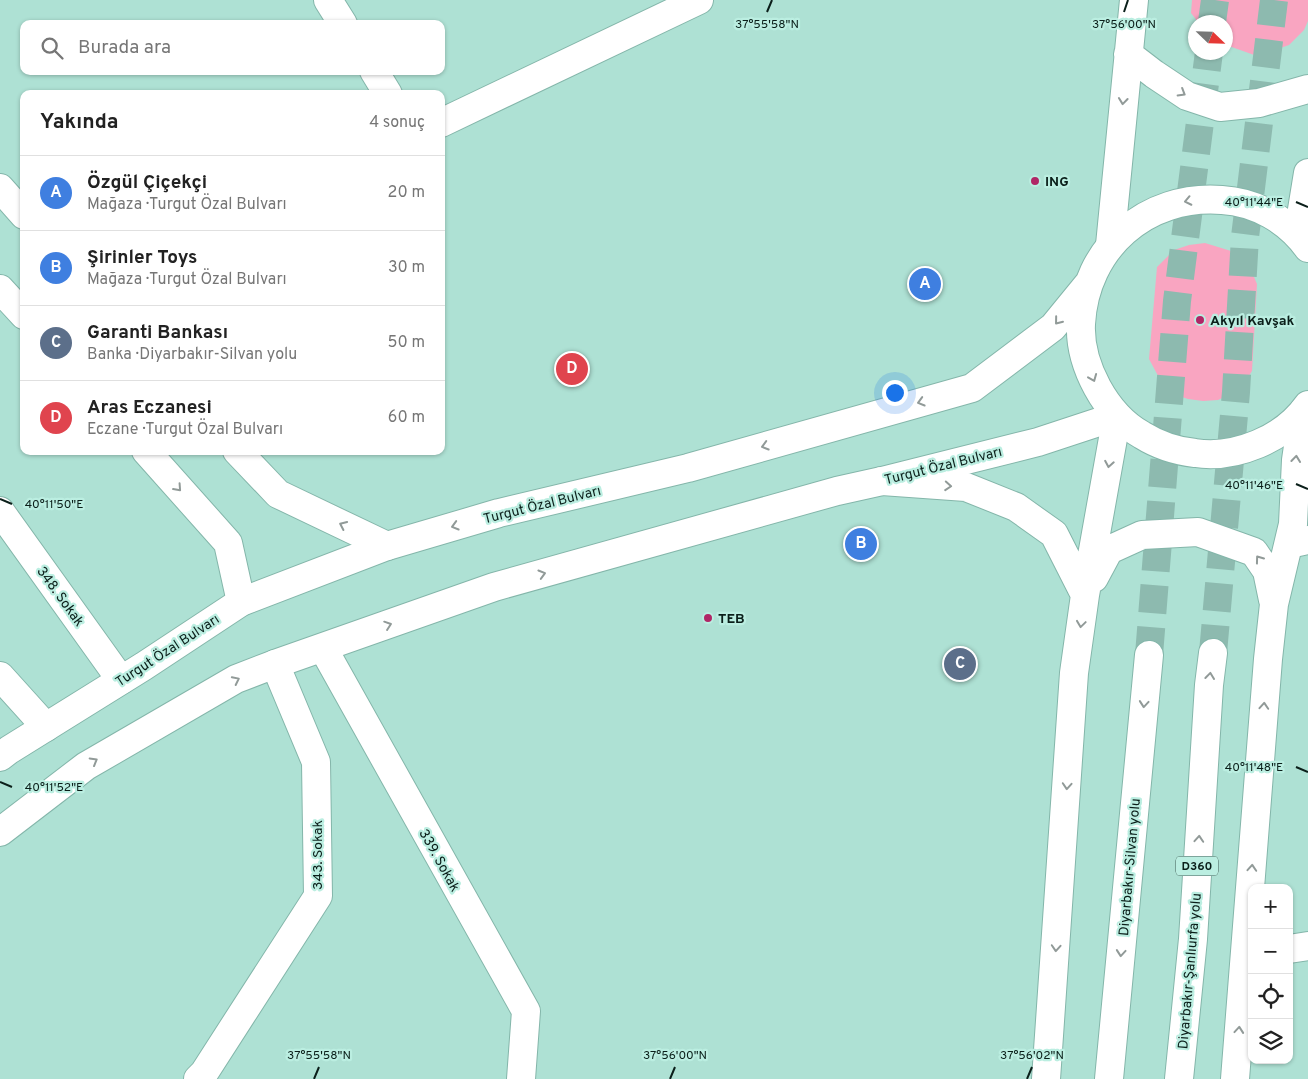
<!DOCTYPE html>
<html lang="tr">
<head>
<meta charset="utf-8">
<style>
  body { margin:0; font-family:Overpass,sans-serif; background:#f2f2f2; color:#222 }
  .controls { position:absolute; right:15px; bottom:15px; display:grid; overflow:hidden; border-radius:10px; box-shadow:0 1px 4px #0004 }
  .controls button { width:45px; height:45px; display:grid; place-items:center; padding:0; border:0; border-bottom:1px solid #e0e0e0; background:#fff; color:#222; font:25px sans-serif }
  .compass { position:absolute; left:1188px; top:15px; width:45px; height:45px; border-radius:50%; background:#fff; box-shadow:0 1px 4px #0004; rotate:113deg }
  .you { position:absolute; left:894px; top:392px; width:18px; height:18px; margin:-12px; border:4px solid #fff; border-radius:50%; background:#1a73e8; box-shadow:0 0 0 8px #1a73e833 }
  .badge { display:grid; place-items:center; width:32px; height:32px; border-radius:50%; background:#b45309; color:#fff; font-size:16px; font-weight:700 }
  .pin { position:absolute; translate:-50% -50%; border:2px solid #fff; box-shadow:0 1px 5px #0006 }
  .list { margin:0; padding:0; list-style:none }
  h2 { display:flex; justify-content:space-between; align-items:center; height:65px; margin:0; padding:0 20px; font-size:21px }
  h2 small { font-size:16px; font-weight:400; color:#767676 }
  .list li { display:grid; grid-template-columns:32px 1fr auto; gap:15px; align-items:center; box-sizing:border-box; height:75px; padding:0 20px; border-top:1px solid #e0e0e0 }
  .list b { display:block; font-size:19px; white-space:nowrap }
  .list p { margin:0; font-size:16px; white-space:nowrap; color:#767676 }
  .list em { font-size:16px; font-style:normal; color:#767676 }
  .icon { flex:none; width:28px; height:28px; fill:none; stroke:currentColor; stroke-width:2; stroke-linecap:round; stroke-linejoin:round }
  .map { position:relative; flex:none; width:1308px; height:1079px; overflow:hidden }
  .search { position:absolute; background:#fff; box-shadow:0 1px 4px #0004; left:20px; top:20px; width:425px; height:55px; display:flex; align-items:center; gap:12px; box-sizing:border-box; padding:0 18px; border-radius:10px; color:#767676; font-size:19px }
  .panel { position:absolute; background:#fff; box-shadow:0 1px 4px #0004; left:20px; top:90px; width:425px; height:365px; border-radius:10px }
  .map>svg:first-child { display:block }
  .green { fill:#f9a5c1 }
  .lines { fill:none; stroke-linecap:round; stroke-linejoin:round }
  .highway-tunnel { stroke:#8dbaaf; stroke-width:28; stroke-dasharray:28 14; stroke-linecap:butt }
  .minor-casing { stroke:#84b6aa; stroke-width:30 }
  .major-casing { stroke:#84b6aa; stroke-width:30 }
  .highway-casing { stroke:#84b6aa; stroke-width:30 }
  .minor { stroke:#fff; stroke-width:28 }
  .major { stroke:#fff; stroke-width:28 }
  .highway { stroke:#fff; stroke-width:28 }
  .oneway { stroke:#919a98 }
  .ticks { fill:none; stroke:#0b1f1a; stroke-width:2 }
  .poi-dot { fill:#b02666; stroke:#bbeee1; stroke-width:2 }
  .labels { text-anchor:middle; stroke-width:4.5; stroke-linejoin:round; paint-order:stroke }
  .shield { fill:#bbeee1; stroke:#405d56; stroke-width:1 }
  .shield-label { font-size:12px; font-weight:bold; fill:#0b1f1a }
  .poi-label { font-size:14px; font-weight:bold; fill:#0b1f1a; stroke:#bbeee1; text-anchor:start }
  .street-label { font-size:14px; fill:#0b1f1a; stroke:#bbeee1 }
  .ticks-label { font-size:12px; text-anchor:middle; fill:#0b1f1a; stroke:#bbeee1; stroke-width:4.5; stroke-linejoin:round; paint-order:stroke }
</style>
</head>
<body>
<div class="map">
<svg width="1308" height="1079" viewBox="0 0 1308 1079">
  <rect width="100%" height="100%" fill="#aee1d4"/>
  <path class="green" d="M1192,0H1308V21L1304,30L1289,45L1257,56L1226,45V22H1198L1191,13Z
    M1205,243L1231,251L1248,263L1257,284L1252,371L1243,385L1231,394L1218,400L1203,401L1188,399L1179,396L1163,385L1149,359L1157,267L1174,250L1189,245Z"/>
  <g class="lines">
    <path class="highway-tunnel" d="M1212,22L1215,0
      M1213,653L1236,392L1245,237L1274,0
      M1149,655L1177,301L1209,52"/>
    <g class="minor-casing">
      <path id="minor" d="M328,0L343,24
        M374,71L388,94
        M441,123L699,0
        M0,188L24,215
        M0,289L24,315
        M146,451L228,543L241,602
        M237,451L278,494L387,546
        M0,511L121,680
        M1289,544L1308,540
        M323,648L526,1011L521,1079
        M0,676L46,727
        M1289,949L1308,946
        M198,1079L204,1073L318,896L316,762L275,664"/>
    </g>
    <g class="major-casing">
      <path id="major" d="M1308,248C1288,220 1256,202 1222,200C1146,194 1085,248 1081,324C1079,365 1106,415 1142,435C1158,445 1176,451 1195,453C1236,459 1284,439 1308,405
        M0,757L9,750L144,666L241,602L387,546L499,513L688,468L972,388L1053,327L1089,283
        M0,832L86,766L236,679L275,664L494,587L837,491L882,481L1038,442L1117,416"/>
    </g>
    <g class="highway-casing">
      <path id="highway" d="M1128,54L1154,74L1187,96L1220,107L1259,103L1308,89
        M1298,234L1308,173
        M1110,245L1134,0
        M882,481L966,487L1016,507L1054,534L1085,595
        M1094,578L1109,550L1142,535L1198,532L1254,552L1267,571L1273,600
        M1046,1079L1074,673L1085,595L1117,416
        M1109,1079L1149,655
        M1179,1079L1193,939L1209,685L1213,653
        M1235,1079L1268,659L1274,604L1293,524L1296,460L1303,412"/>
    </g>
    <use href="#minor" class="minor"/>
    <use href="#major" class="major"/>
    <use href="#highway" class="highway"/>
  </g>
  <defs><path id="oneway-chevron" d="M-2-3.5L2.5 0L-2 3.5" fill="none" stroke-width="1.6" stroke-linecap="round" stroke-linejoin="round" transform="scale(1.25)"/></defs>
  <g class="oneway">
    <use href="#oneway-chevron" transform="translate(1182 93) rotate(31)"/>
    <use href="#oneway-chevron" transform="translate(1123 101) rotate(96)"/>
    <use href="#oneway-chevron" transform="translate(1188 201) rotate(168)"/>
    <use href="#oneway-chevron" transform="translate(1058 321) rotate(129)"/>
    <use href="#oneway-chevron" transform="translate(1093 378) rotate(68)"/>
    <use href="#oneway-chevron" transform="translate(921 402) rotate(164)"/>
    <use href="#oneway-chevron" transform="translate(765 446) rotate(164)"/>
    <use href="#oneway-chevron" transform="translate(1296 459) rotate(-84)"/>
    <use href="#oneway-chevron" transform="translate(1109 464) rotate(100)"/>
    <use href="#oneway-chevron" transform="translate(948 486) rotate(4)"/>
    <use href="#oneway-chevron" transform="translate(178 488) rotate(48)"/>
    <use href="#oneway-chevron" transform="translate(343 525) rotate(-155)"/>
    <use href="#oneway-chevron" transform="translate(455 526) rotate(164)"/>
    <use href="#oneway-chevron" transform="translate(1259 559) rotate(-126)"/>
    <use href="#oneway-chevron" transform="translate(542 574) rotate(-16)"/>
    <use href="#oneway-chevron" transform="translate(1081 624) rotate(98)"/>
    <use href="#oneway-chevron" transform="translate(388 625) rotate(-19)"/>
    <use href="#oneway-chevron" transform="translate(1210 676) rotate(-83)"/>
    <use href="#oneway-chevron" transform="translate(236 680) rotate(-26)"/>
    <use href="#oneway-chevron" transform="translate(1144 704) rotate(95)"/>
    <use href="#oneway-chevron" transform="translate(1264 706) rotate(-86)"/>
    <use href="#oneway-chevron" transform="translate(94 761) rotate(-30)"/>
    <use href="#oneway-chevron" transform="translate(1067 786) rotate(94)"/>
    <use href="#oneway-chevron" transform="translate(1199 839) rotate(-86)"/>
    <use href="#oneway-chevron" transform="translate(1252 868) rotate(-86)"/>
    <use href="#oneway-chevron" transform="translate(1056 948) rotate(94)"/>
    <use href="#oneway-chevron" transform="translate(1121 953) rotate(95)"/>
    <use href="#oneway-chevron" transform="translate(1239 1030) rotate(-85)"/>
  </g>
  <path class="ticks" d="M767,12L772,0M1124,12L1128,0M1296,202L1308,207M1296,484L1308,489M0,499L12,504M1296,767L1308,772M0,782L12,787M314,1079L319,1067M670,1079L675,1067M1027,1079L1032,1067"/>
  <g class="poi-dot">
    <circle cx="1035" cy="181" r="5"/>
    <circle cx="1200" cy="320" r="5"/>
    <circle cx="708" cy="618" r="5"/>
  </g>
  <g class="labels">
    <rect class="shield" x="1176" y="856.5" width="42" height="19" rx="4"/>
    <g class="shield-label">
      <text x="1197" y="870">D360</text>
    </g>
    <g class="poi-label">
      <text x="1045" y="186">ING</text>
      <text x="1210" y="325">Akyıl Kavşak</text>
      <text x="718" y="623">TEB</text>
    </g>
    <g class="street-label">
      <text transform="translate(943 465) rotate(-14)" y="5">Turgut Özal Bulvarı</text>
      <text transform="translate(542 504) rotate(-14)" y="5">Turgut Özal Bulvarı</text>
      <text transform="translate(61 596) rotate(54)" y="5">348. Sokak</text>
      <text transform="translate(167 650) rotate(-33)" y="5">Turgut Özal Bulvarı</text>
      <text transform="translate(317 855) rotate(-90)" y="5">343. Sokak</text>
      <text transform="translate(440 860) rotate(61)" y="5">339. Sokak</text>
      <text transform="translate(1129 867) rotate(-85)" y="5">Diyarbakır-Silvan yolu</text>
      <text transform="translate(1189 971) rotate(-85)" y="5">Diyarbakır-Şanlıurfa yolu</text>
    </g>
  </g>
  <g class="ticks-label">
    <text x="767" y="28">37°55'58"N</text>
    <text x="1124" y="28">37°56'00"N</text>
    <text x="1254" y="206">40°11'44"E</text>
    <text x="1254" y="489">40°11'46"E</text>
    <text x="54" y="508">40°11'50"E</text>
    <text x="1254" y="771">40°11'48"E</text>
    <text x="54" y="791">40°11'52"E</text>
    <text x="319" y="1059">37°55'58"N</text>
    <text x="675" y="1059">37°56'00"N</text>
    <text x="1032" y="1059">37°56'02"N</text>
  </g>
</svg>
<div class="controls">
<button>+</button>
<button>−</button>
<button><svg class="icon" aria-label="locate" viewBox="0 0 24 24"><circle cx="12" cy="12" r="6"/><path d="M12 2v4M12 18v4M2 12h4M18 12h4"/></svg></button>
<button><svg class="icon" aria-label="layers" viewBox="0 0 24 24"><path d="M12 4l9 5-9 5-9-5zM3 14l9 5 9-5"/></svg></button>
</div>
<svg class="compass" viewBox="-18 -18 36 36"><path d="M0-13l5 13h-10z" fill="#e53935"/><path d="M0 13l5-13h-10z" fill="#767676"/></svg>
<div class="you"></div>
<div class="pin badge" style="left:925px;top:284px;background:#3f7fe0">A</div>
<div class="pin badge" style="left:861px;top:544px;background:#3f7fe0">B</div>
<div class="pin badge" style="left:960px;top:664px;background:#5c6f8a">C</div>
<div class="pin badge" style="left:572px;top:369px;background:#e0444e">D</div>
<div class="search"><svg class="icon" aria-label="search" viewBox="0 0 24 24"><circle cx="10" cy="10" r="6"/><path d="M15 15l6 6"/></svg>Burada ara</div>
<section class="panel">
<h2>Yakında<small>4 sonuç</small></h2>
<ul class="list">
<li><span class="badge" style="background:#3f7fe0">A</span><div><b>Özgül Çiçekçi</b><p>Mağaza · Turgut Özal Bulvarı</p></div><em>20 m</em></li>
<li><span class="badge" style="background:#3f7fe0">B</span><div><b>Şirinler Toys</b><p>Mağaza · Turgut Özal Bulvarı</p></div><em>30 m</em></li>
<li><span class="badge" style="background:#5c6f8a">C</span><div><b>Garanti Bankası</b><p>Banka · Diyarbakır-Silvan yolu</p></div><em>50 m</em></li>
<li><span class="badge" style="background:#e0444e">D</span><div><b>Aras Eczanesi</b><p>Eczane · Turgut Özal Bulvarı</p></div><em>60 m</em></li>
</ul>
</section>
</div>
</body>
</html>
